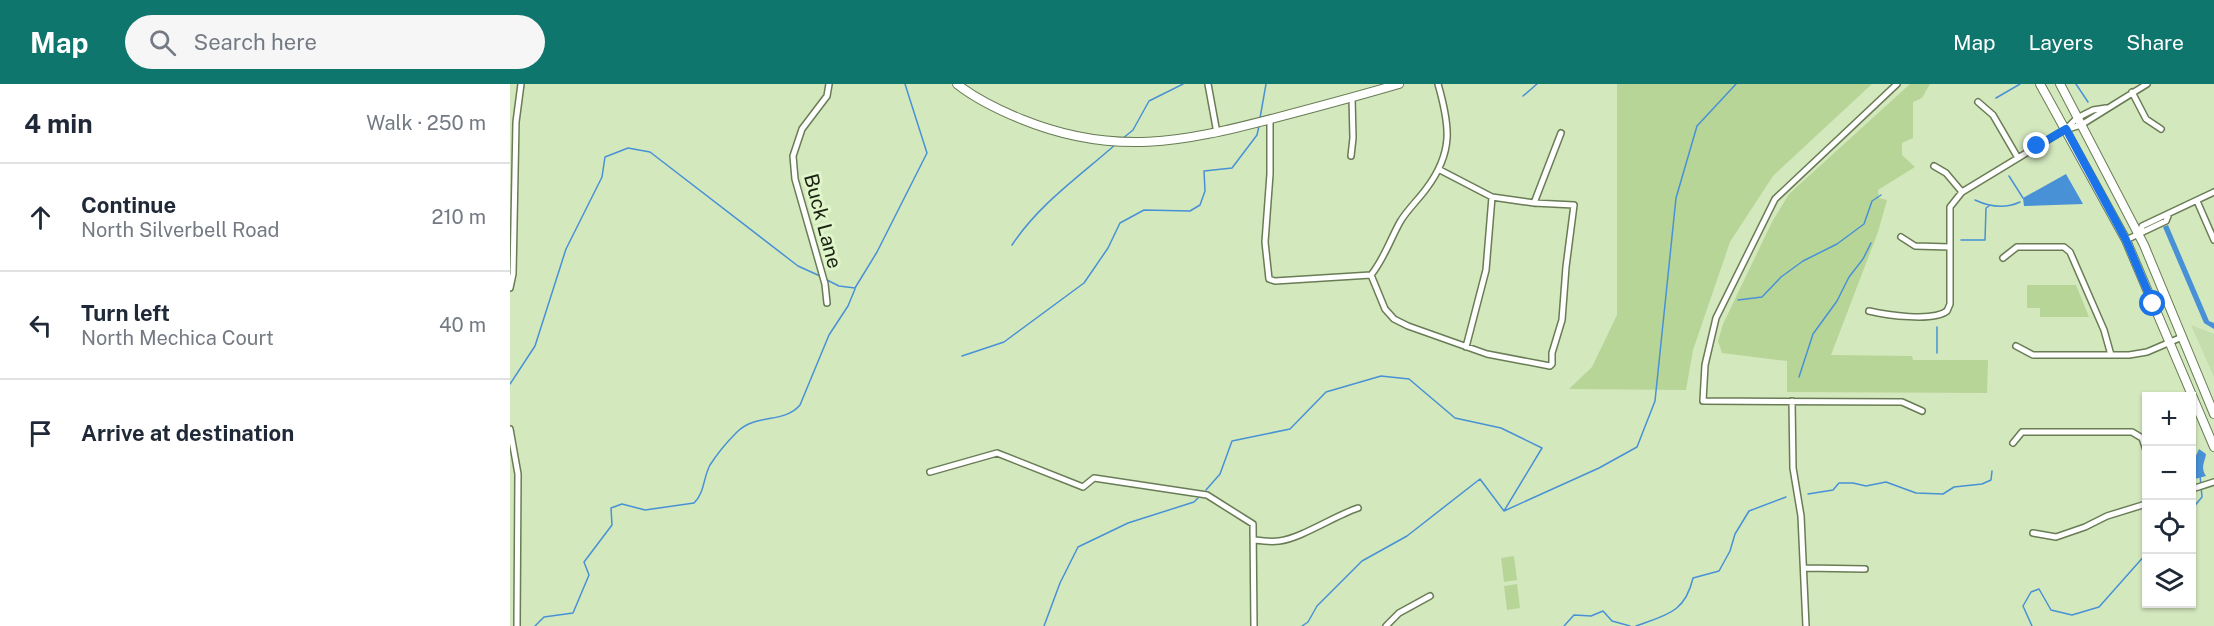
<!DOCTYPE html>
<html lang="en">
<head>
<meta charset="utf-8">
<style>
  body { margin:0; font-family:"Public Sans",sans-serif; background:#f6f6f7; color:#1f2937 }
  .controls { position:absolute; right:18px; bottom:18px; display:grid; overflow:hidden; border-radius:0px; box-shadow:0 2px 4px #0004 }
  .controls button { width:54px; height:54px; display:grid; place-items:center; padding:0; border:0; border-bottom:2px solid #e0e1e3; background:#fff; color:#1f2937; font:30px sans-serif }
  .stop { position:absolute; width:18px; height:18px; margin:-14px; border:4px solid #1a73e8; border-radius:50%; background:#fff }
  .stop.end { background:#1a73e8; border-color:#fff; box-shadow:0 2px 6px #0008 }
  .list { margin:0; padding:0; list-style:none }
  h2 { display:flex; justify-content:space-between; align-items:center; height:78px; margin:0; padding:0 24px; font-size:26px }
  h2 small { font-size:20px; font-weight:400; color:#747a83 }
  .list li { display:grid; grid-template-columns:39px 1fr auto; gap:18px; align-items:center; box-sizing:border-box; height:108px; padding:0 24px; border-top:2px solid #e0e1e3 }
  .list b { display:block; font-size:22px; white-space:nowrap }
  .list p { margin:0; font-size:20px; white-space:nowrap; color:#747a83 }
  .list em { font-size:20px; font-style:normal; color:#747a83 }
  .icon { flex:none; width:33px; height:33px; fill:none; stroke:currentColor; stroke-width:2; stroke-linecap:round; stroke-linejoin:round }
  .map { position:relative; flex:none; width:1704px; height:542px; overflow:hidden }
  header { display:flex; align-items:center; gap:36px; box-sizing:border-box; height:84px; padding:0 30px; background:#0f766e; color:#fff }
  header strong { font-size:28px }
  nav { display:flex; gap:33px; margin-inline-start:auto; font-size:21px }
  .search { width:420px; height:54px; background:#f6f6f7; display:flex; align-items:center; gap:15px; box-sizing:border-box; padding:0 21px; border-radius:33px; color:#747a83; font-size:22px }
  main { display:flex }
  aside { flex:1; background:#fff }
  .map>svg:first-child { display:block }
  .built { fill:#c5dcac }
  .green { fill:#b8d598 }
  .water { fill:#4891d6 }
  .lines { fill:none; stroke-linecap:round; stroke-linejoin:round }
  .stream { stroke:#4891d6; stroke-width:1.5 }
  .street-casing { stroke:#697c55; stroke-width:8 }
  .secondary-casing { stroke:#697c55; stroke-width:10 }
  .street { stroke:#fff; stroke-width:5 }
  .secondary { stroke:#fff; stroke-width:8 }
  .route { stroke:#1a73e8; stroke-width:8 }
  .labels { text-anchor:middle; stroke-width:6; stroke-linejoin:round; paint-order:stroke }
  .street-label { font-size:20px; fill:#1b2212; stroke:#e0f5ca }
</style>
</head>
<body>
<header>
<strong>Map</strong>
<div class="search"><svg class="icon" aria-label="search" viewBox="0 0 24 24"><circle cx="10" cy="10" r="6"/><path d="M15 15l6 6"/></svg>Search here</div>
<nav><a>Map</a><a>Layers</a><a>Share</a></nav>
</header>
<main>
<aside>
<h2>4 min<small>Walk · 250 m</small></h2>
<ul class="list">
<li><svg class="icon" aria-label="ahead" viewBox="0 0 24 24"><path d="M12 20V5M6 11l6-6 6 6"/></svg><div><b>Continue</b><p>North Silverbell Road</p></div><em>210 m</em></li>
<li><svg class="icon" aria-label="left" viewBox="0 0 24 24"><path d="M17 20v-9H6M10 6l-5 5 5 5"/></svg><div><b>Turn left</b><p>North Mechica Court</p></div><em>40 m</em></li>
<li><svg class="icon" aria-label="arrive" viewBox="0 0 24 24"><path d="M6 21V4h12l-3 4 3 4H6"/></svg><div><b>Arrive at destination</b></div></li>
</ul>
</aside>
<div class="map">
<svg width="1704" height="542" viewBox="0 0 1704 542">
  <rect width="100%" height="100%" fill="#d3e8bd"/>
  <path class="built" d="M1681,241L1704,250V293Z"/>
  <path class="green" d="M1107,0H1362L1263,92L1220,158L1183,266L1176,306L1059,305L1082,283L1107,231Z
    M1400,0H1420L1412,14L1403,18V54L1392,59V71L1405,83L1368,106L1369,114L1377,116L1368,148L1321,271L1402,272L1403,276H1478L1477,309L1277,308V277L1212,269L1208,257L1213,240L1262,138L1279,110Z
    M1517,201H1566L1579,233H1530V224H1517Z
    M1004,472L1007,496L994,498L991,474Z
    M1007,500L1010,524L997,526L994,502Z"/>
  <path class="water" d="M1556,90L1573,120L1514,122L1513,114Z
    M1658,141L1699,237L1704,239V245L1694,239L1653,143Z
    M1689,365L1696,370C1695,378 1690,383 1696,392L1685,395L1684,376Z"/>
  <g class="lines">
    <path class="stream" d="M1566,0L1578,18
      M1013,12L1027,0
      M1486,14L1510,0
      M750,34L756,0
      M612,55L623,46L639,17L673,0
      M1499,92L1513,114
      M1465,116C1480,123 1495,125 1510,118
      M1451,156H1475L1476,124L1479,122
      M502,161C529,120 570,92 606,60
      M317,196L329,202L345,204L367,168L417,69L395,0
      M1228,216L1252,213L1271,193L1293,177L1327,160L1354,140L1362,117L1371,111
      M1427,269V243
      M452,272L494,258L574,199L598,164L610,139L634,126L680,127L690,121L695,107L694,87L722,84L747,51L749,42
      M1289,293L1303,250L1327,217L1339,193L1353,175L1361,159
      M0,300L25,262L56,165L92,93L95,73L118,64L140,68L288,182L310,192
      M696,406L710,390L722,357L780,345L816,308L871,292L899,295L945,334L991,344L1032,364L994,427L1089,384L1127,363L1145,317L1166,114L1187,42L1226,0
      M1298,410L1323,406L1329,399H1343L1356,402L1376,398L1406,409L1433,410L1444,403L1472,400L1481,396L1482,387
      M1682,425L1692,413L1690,391
      M25,542L34,533L63,529L79,491L74,478L102,441L101,424L112,420L135,426L184,419C195,408 193,394 200,381C207,370 218,357 227,348C246,329 274,340 290,321L319,251L338,222L345,205
      M534,542L550,499L568,463L618,439L684,418L688,414
      M792,542L798,538L807,522L852,477L897,452L970,395L994,427
      M1054,542L1064,531L1081,532L1093,527L1102,537L1120,542
      M1126,542C1156,531 1175,529 1183,494L1209,487L1220,467L1225,450L1239,427L1276,413
      M1522,542L1513,522L1521,508L1529,505L1541,526L1562,531L1589,523L1636,470"/>
    <g class="street-casing">
      <path id="street" d="M698,0L707,49
        M1387,0L1265,115L1206,234L1195,281L1193,317L1392,318L1412,327
        M1622,8L1636,35L1651,45
        M1468,18L1483,31L1508,74L1556,45L1567,34L1583,26L1596,24
        M760,35V90L755,158L759,195L765,197L861,191C874,175 880,156 890,138C897,126 908,116 916,105C944,68 940,42 928,0
        M1558,45L1571,41L1637,0
        M841,72L843,54L842,13
        M1424,82L1436,89L1452,108
        M1687,117L1704,156
        M1024,119L1051,49
        M1631,147L1632,142L1704,108
        M1391,153L1405,162L1440,163
        M1616,156L1656,137L1658,132
        M1493,174L1507,163H1554L1560,168L1594,246L1601,271
        M861,191L875,225L884,235L898,242L977,270L1040,282L1042,280V269L1052,236L1056,183L1064,121L1024,119L982,113L930,86
        M0,204L3,190L6,38L11,0
        M317,219L315,200L285,95L283,72L292,45L317,12L319,0
        M1359,227C1376,231 1423,238 1437,227L1440,220V123L1452,108L1508,74
        M1506,262L1523,271H1619L1637,268L1672,253
        M956,263L976,186L982,113
        M1282,317L1283,384L1291,432L1296,542
        M0,345L8,390L7,542
        M1503,359L1512,348H1622L1632,354L1636,366
        M420,388L487,369L573,403L584,394L697,411L743,440L744,542
        M1682,405L1704,398
        M1523,449L1546,453L1575,443L1597,432L1636,420
        M745,456C752,457 761,458 769,457C792,454 824,432 848,424
        M1295,484L1355,485
        M876,542L889,529L920,512"/>
    </g>
    <g class="secondary-casing">
      <path id="secondary" d="M447,0C466,15 489,26 511,35C604,73 673,58 765,34C807,23 848,12 889,0
        M1530,0L1616,156L1704,363
        M1550,0L1634,161L1704,330"/>
    </g>
    <use href="#street" class="street"/>
    <use href="#secondary" class="secondary"/>
  </g>
  <g class="lines">
    <path class="route" d="M1527,62L1556,45L1616,156L1643,220"/>
  </g>
  <g class="labels">
    <g class="street-label">
      <text transform="translate(313 137) rotate(75)" y="7">Buck Lane</text>
    </g>
  </g>
</svg>
<div class="controls">
<button>+</button>
<button>−</button>
<button><svg class="icon" aria-label="locate" viewBox="0 0 24 24"><circle cx="12" cy="12" r="6"/><path d="M12 2v4M12 18v4M2 12h4M18 12h4"/></svg></button>
<button><svg class="icon" aria-label="layers" viewBox="0 0 24 24"><path d="M12 4l9 5-9 5-9-5zM3 14l9 5 9-5"/></svg></button>
</div>
<div class="stop" style="left:1643px;top:220px"></div>
<div class="stop end" style="left:1527px;top:62px"></div>
</div>
</main>
</body>
</html>
